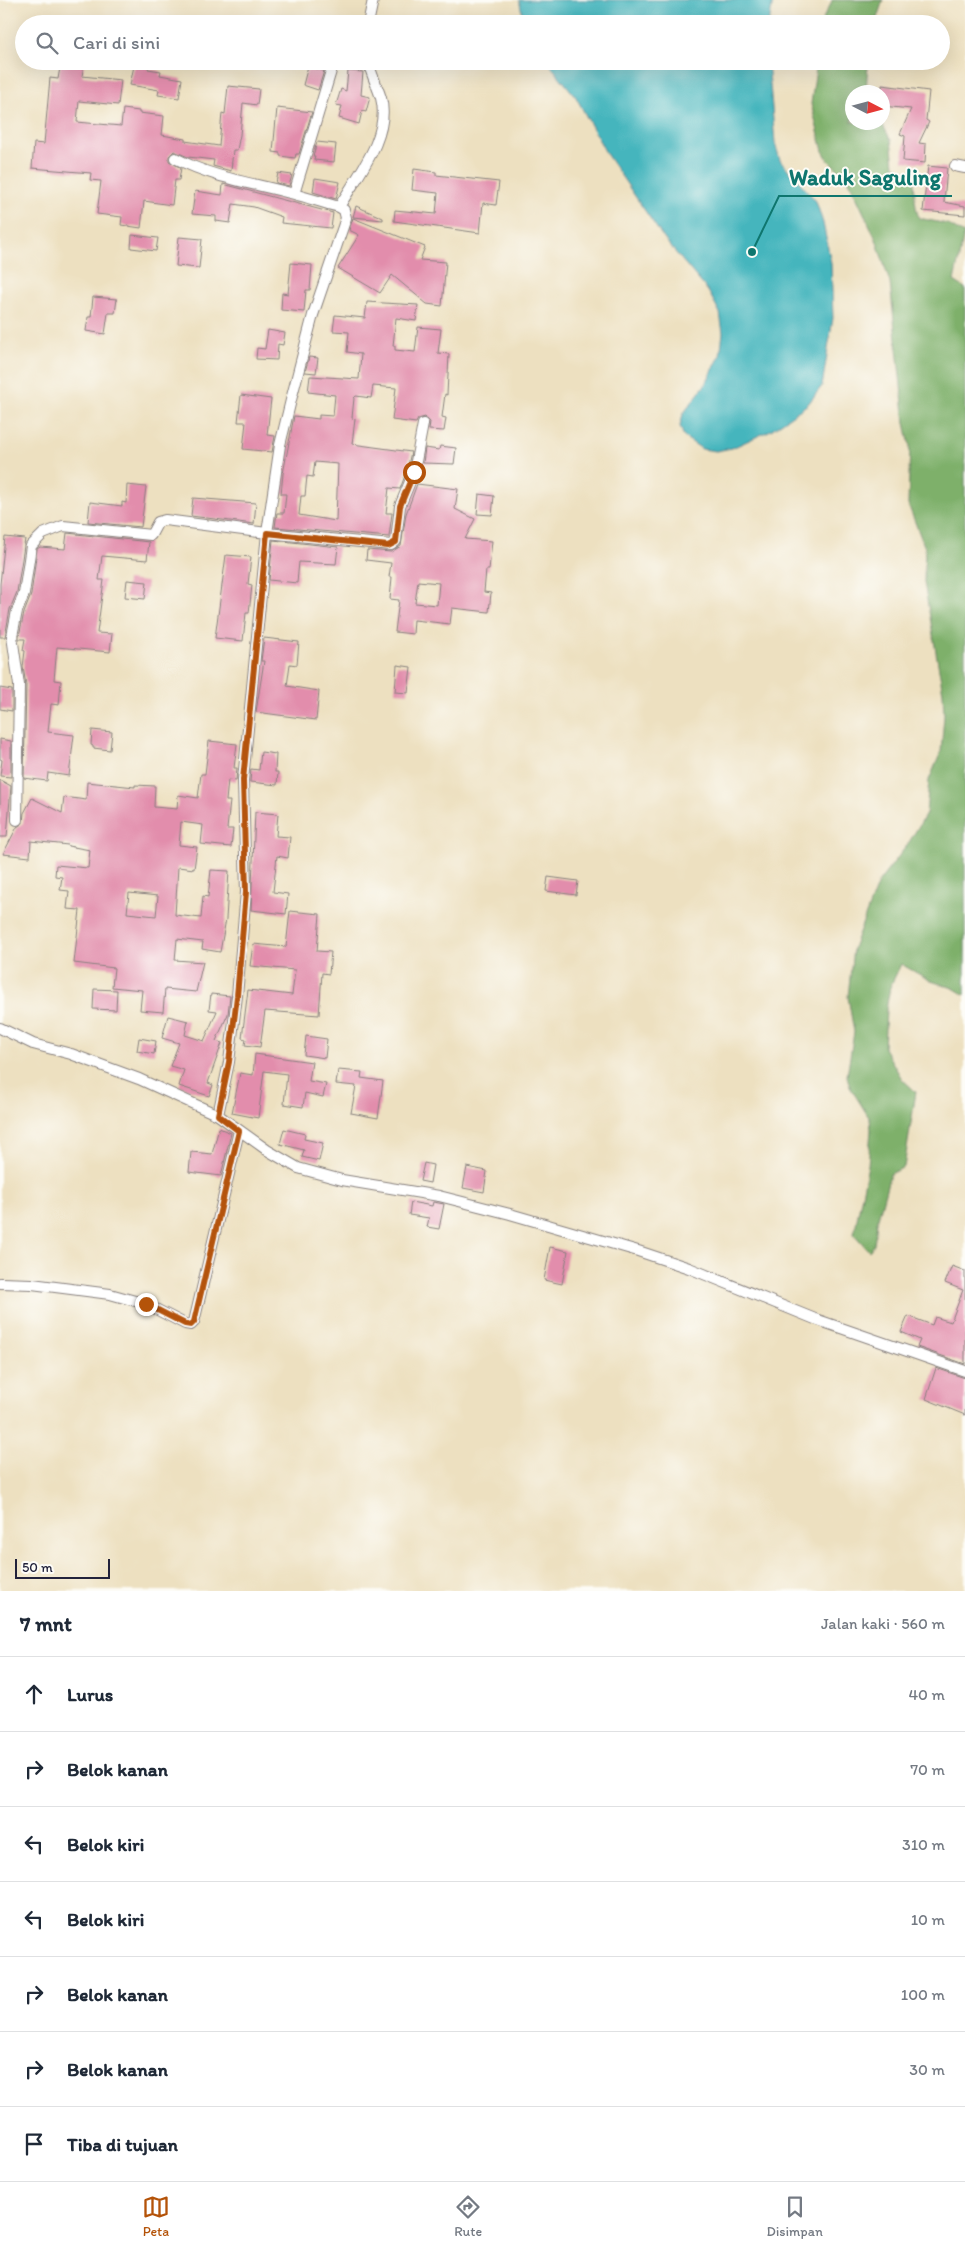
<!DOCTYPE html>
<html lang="id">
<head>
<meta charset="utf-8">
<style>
  body { margin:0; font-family:Itim,sans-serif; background:#f2f2f3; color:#1f2937 }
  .compass { position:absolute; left:845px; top:85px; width:45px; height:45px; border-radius:50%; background:#fff; box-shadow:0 5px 20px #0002; rotate:96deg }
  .scale { position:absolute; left:15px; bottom:12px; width:95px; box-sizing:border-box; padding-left:5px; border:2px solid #22223b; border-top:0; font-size:14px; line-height:18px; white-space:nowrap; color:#22223b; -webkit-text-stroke:4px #fdfcf7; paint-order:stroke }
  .stop { position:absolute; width:15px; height:15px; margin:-11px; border:4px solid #b45309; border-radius:50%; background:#fff }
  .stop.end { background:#b45309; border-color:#fff; box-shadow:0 1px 5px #0008 }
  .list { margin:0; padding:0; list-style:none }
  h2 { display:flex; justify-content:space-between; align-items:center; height:65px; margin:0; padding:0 20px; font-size:21px }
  h2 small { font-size:16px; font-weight:400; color:#747a83 }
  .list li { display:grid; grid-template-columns:32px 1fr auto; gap:15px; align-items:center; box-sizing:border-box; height:75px; padding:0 20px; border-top:1px solid #e0e1e3 }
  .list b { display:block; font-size:19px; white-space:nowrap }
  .list em { font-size:16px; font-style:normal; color:#747a83 }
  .icon { flex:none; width:28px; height:28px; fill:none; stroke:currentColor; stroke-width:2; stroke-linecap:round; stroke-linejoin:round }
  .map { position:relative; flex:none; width:965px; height:1591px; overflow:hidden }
  .search { position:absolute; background:#fff; box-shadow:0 5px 20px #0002; left:15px; right:15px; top:15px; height:55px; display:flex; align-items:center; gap:12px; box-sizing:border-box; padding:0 18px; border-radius:28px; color:#747a83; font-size:19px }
  .sheet { height:590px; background:#fff }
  nav { display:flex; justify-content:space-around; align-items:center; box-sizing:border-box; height:70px; border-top:1px solid #e0e1e3; background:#fff; font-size:14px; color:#747a83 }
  nav a { display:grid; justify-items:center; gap:2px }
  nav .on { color:#b45309 }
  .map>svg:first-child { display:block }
  .forest { fill:#7eb06b; stroke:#506953 }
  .water { fill:#45b5bd; stroke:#346c7c }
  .building { fill:#e28dac; fill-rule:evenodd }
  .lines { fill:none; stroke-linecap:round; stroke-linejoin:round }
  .street-casing { stroke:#88817e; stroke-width:12 }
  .street { stroke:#fff; stroke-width:10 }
  .route { stroke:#b45309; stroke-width:6 }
  .leader { fill:none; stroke:#0f766e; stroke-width:2 }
  .callout-dot { fill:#0f766e; stroke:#fdfcf7; stroke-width:2 }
  .callout-label { font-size:22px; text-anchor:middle; font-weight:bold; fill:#0f766e; stroke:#fdfcf7; stroke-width:4; stroke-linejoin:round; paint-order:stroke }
</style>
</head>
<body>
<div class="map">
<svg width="965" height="1591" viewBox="0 0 965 1591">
  <rect width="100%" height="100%" fill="#fdfcf7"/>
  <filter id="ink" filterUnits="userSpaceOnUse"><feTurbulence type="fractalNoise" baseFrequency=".02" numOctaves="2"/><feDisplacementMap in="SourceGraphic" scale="10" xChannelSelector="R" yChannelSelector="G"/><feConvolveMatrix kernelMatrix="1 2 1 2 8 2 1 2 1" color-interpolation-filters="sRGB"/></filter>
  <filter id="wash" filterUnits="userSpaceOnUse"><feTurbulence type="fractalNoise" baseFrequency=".0096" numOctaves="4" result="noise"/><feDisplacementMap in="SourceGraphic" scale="20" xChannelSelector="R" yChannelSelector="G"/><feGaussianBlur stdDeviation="1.12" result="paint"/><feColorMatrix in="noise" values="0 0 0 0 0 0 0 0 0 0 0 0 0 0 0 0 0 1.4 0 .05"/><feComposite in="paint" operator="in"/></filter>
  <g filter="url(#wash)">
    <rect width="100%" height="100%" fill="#ede0c0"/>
    <path class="forest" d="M832,0H883L875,24H822C823,14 830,9 832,0Z
      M817,61H868L866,92H852V122L882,124L891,140L894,165L913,175C916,191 913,202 919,218L947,224L964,234L954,281L965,288V995L953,988L931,981L901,964L890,987L886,1010L884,1048L902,1079L916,1092L904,1167L890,1174L877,1222L874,1245L869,1251L854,1234L868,1165L871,1130L870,1119L850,1087L847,1076L854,1032L848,997L853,948L878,883L908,844L926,814L929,780L941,752L944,716L943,693L924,582L925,548L908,504L910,446L905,423L890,283L876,239L848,179L829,161L823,151L811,104Z"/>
    <path class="water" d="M519,0H773L769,24H525Z
      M547,61H768L775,143L780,160L816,201L823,223L831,263L833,318L822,386L808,404L771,430L732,448L716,451L702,449L684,437L680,426L683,414L705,385L720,356L723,333L720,313L708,291L665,240L607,155L576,97Z"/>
    <g id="blocks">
      <path class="building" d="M135,61H150L148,69L161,71L160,75L182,79L179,98L158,95L159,90L130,85Z
        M61,62L84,65L82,76L121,80L118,105L79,101L77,122L121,126L123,109L139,111V113L164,116L162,135L185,139V141L219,146L222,113L225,114L228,86L259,89L257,105L243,103L240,135L237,150H233L231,171L213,166L214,160L188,157L174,151L169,156V161L181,168L179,180H175L172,205L144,201L141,228L121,225L122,217L97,214L101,181L90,180L91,173L32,168L34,143L44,144L50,78L58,79Z
        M308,66L324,71L318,90L303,85Z
        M348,71L363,72L361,95L370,97L366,112L362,111L359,124L339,118L342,106L336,105L341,89L346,91Z
        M882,85L929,91L926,120L929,122L919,143L926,144L925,163L903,161L905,136L900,134L911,109L882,106Z
        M277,108L312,112L299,154H296L295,158L280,156V153L273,152Z
        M317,142L336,144L334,162L314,160L315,156H313Z
        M928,166L947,168L944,202L965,206V215L923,211Z
        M414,169L436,172V175L499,182L496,205L483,203L480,233L394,221L395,210L436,214L438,193L412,190Z
        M278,173L292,175L289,186L276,183Z
        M315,178L340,182L336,199L313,192Z
        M223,184L333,213L331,228L281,223L282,217L254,207L233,204L230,223L216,221V216L192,214L195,191L222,195Z
        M356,206L383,218V220L353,217Z
        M353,218L425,247L420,260L446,262L442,306L427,304L392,275L380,293L338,268L359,235L349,230Z
        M132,235L158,238L156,251L131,248Z
        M179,237L202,239L199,268L176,266Z
        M291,263L312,265L310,290H306L304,312L281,310L282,293L288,294Z
        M93,297L117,299L115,313H108L105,334L86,331L88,317H91Z
        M367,302L418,305L416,321L396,318L393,346H395V350L415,352L418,327L441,329L438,353L449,354L447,395L445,394L442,417L446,418L444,431L429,430L430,422L425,417L418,419L416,423L392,420L396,388L373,386L371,398L356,396L354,398L352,418L355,419L352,444L411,452L407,470L400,489L389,488L386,513H392L389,537L275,527L277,513H284L286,494H281L283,474L294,416L319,419V415L333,416L335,395L308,392L310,376L359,379L361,354L347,352L349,332L333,331L335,315L365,318ZM315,462L338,464L336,521L299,515L301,496H305L307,476L313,477Z
        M268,330L285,333L283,345L278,344L277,360L256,359L257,348L265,349Z
        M309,357L318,358L316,373L305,372Z
        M241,395L271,399L267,435L275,436L272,452L243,449L246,422H238Z
        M440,446L456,448L454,464L423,463L425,448L439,450Z
        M417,484L458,489L455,509L475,519L465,539L492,541L489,570H486L484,592L491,593L489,612L452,608L450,624L414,620L413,634L395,632L399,600L390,599L392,577H389L391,563L366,560L367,550L391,552L401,546L406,514ZM418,581L439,583L437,605L415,603Z
        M127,485L146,487L141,527L88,522L90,502L122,506V502L126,503Z
        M479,494L494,496L492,515L477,514Z
        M193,498L256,503L254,524L191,516Z
        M67,533L149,542L147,560L102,556L99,580H104L97,633L112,634L110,652L57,647L54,680L61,681L59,705L51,704L48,732L74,735L69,776L48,773L47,781L24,778L26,685L23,667L25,651L23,650L25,639H19V636L24,613L31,595L37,549L40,547L65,549Z
        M5,537L25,539L17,592L10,609L5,637H0V584Z
        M273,540L338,547L336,564L299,562L297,583L269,580Z
        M226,555L251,557L248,584L252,585L249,613H246L243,641L215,638Z
        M127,580L147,582L145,599L125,597Z
        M264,638L299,642L297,665L290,664L287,686L319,691L316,720L256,712L264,661H261Z
        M397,665L411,667L408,693L395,692Z
        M0,688L12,690V711L0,709Z
        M92,730L112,732L110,750L93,748V746L91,745Z
        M0,739L11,741V777L0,776L2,760L0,759Z
        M209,741L237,744L234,768H237L236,781L228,780L226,801H230L227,829H233L231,847L201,844L203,825L181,822L179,845L197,847L194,869L178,867L175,915L201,918L203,896L208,897L211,870L229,871L226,919L220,952L202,949L203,942L177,939L175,960L203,962L196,992L165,989L163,1012L140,1010L142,990L112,987L114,968L74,963L80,910L67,909L69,891L60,890L62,877L55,876L56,865L88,868L90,850L68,846V845L31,841L30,857L3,854L17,827L23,823L24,813L32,798L62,813L64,797L86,800L87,782L135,787V785L155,786L154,807L177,809L178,795L198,798L201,774H205ZM129,893L158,896L156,916L127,913Z
        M261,752L276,754L275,772H278L277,785L250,782L251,769L259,770Z
        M0,780L11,786L7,837H0Z
        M255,812L278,814L276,836L290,837L288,858L277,856L273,892L288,894L286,914L251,910Z
        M548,877L578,881L576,895L546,891Z
        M290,911L320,914L317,951L331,952L329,974L322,973L319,1015L265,1011L260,1047L245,1045L246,1039L242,1038L248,990L292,995L295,970L250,966L253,944L286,947Z
        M94,989L117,990L116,1010L93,1009Z
        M211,994L230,996L228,1014L216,1041L222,1043L208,1083L213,1085L209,1096L179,1086L184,1070L170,1066L179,1043L162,1038L168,1016L188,1021L185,1035L204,1041L217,1011L209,1010Z
        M306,1036L327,1039L325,1058L304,1055Z
        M139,1038L156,1041L154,1054L137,1051Z
        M255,1054L312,1062L309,1081L326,1084L323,1097L305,1093L303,1107L284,1104L287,1074L264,1071L258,1118L232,1113L240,1073L253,1075Z
        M338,1070L362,1072L361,1078L383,1081L378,1118L351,1113L356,1086L336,1084Z
        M219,1128L231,1133L221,1176L189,1172L191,1152L212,1154Z
        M284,1129L305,1134L304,1139L323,1143L319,1161L302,1157L304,1150L280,1144Z
        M424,1163L433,1165L430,1183L420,1181Z
        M467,1167L487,1171L484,1192L463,1188Z
        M411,1202L432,1206L433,1202L444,1204L439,1229L427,1227L429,1218L409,1215Z
        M550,1247L568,1251L562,1284L544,1280Z
        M952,1266L965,1271V1364L917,1347L920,1340L901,1332L908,1316L932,1325L935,1317L951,1322L963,1290L945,1283Z
        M936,1368L965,1378V1415L926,1399Z"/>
    </g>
  </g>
  <g filter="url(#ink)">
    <use href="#blocks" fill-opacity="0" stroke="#88817e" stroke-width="1"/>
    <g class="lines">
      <g class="street-casing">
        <path id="street" d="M368,24L373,0
          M175,158C213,178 253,183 294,194C309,198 324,203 339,207L344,210L346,218L313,315L292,396L280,445L267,533L243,780L246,892L237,996L229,1062L218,1115L267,1150L298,1168L342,1180L439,1196L510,1214L638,1251L689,1268L815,1319L965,1371
          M955,166L965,168
          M294,194L334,61
          M339,207C357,176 391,136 381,98C377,85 371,74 368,61
          M17,820L19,685L12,636L17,611L24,594L31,546L43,534L63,526L151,535L158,522L165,520L267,533L391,545L396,541L400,506L414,472L423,424
          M0,1028L33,1044L71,1054L139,1079L218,1115
          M0,1283L32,1284L110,1294L146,1304L185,1324L191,1325L194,1322L239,1131"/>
      </g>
      <use href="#street" class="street"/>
    </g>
  </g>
  <g class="lines" filter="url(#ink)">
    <path class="route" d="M146,1304L185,1324L191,1325L194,1322L239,1131L218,1115L229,1062L237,996L246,892L243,780L267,533L388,546L396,542L400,506L414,472"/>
  </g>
  <path class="leader" d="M752 252L779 196H952"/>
  <circle class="callout-dot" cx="752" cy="252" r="5"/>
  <g class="callout-label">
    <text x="865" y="185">Waduk Saguling</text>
  </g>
</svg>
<svg class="compass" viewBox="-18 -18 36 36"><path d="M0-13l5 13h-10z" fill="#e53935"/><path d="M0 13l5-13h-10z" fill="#747a83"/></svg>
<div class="scale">50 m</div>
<div class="stop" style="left:414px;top:472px"></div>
<div class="stop end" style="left:146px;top:1304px"></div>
<div class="search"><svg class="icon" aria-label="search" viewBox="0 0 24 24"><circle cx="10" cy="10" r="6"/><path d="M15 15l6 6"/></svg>Cari di sini</div>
</div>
<section class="sheet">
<h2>7 mnt<small>Jalan kaki · 560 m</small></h2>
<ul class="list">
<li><svg class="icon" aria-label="ahead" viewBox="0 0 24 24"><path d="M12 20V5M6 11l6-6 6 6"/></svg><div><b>Lurus</b></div><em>40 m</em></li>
<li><svg class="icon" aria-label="right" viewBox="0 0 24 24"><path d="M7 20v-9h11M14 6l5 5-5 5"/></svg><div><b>Belok kanan</b></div><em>70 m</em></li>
<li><svg class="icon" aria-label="left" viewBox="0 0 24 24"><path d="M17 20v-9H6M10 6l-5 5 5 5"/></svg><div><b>Belok kiri</b></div><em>310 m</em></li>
<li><svg class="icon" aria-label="left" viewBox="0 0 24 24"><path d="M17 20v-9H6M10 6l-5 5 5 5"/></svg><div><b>Belok kiri</b></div><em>10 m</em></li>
<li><svg class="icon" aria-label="right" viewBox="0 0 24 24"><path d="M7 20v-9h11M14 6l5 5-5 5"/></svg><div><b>Belok kanan</b></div><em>100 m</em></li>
<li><svg class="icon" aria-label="right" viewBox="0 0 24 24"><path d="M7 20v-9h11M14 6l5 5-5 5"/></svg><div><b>Belok kanan</b></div><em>30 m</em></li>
<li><svg class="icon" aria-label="arrive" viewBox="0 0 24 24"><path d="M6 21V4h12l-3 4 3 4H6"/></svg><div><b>Tiba di tujuan</b></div></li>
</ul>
</section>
<nav>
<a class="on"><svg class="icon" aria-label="map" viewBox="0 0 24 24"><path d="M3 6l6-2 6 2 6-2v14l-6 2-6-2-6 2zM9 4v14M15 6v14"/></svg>Peta</a>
<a><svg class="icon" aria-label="directions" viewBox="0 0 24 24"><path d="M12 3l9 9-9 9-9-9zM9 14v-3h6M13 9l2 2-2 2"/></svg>Rute</a>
<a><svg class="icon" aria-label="saved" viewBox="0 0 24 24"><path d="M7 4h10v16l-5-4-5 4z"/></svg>Disimpan</a>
</nav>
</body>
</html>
